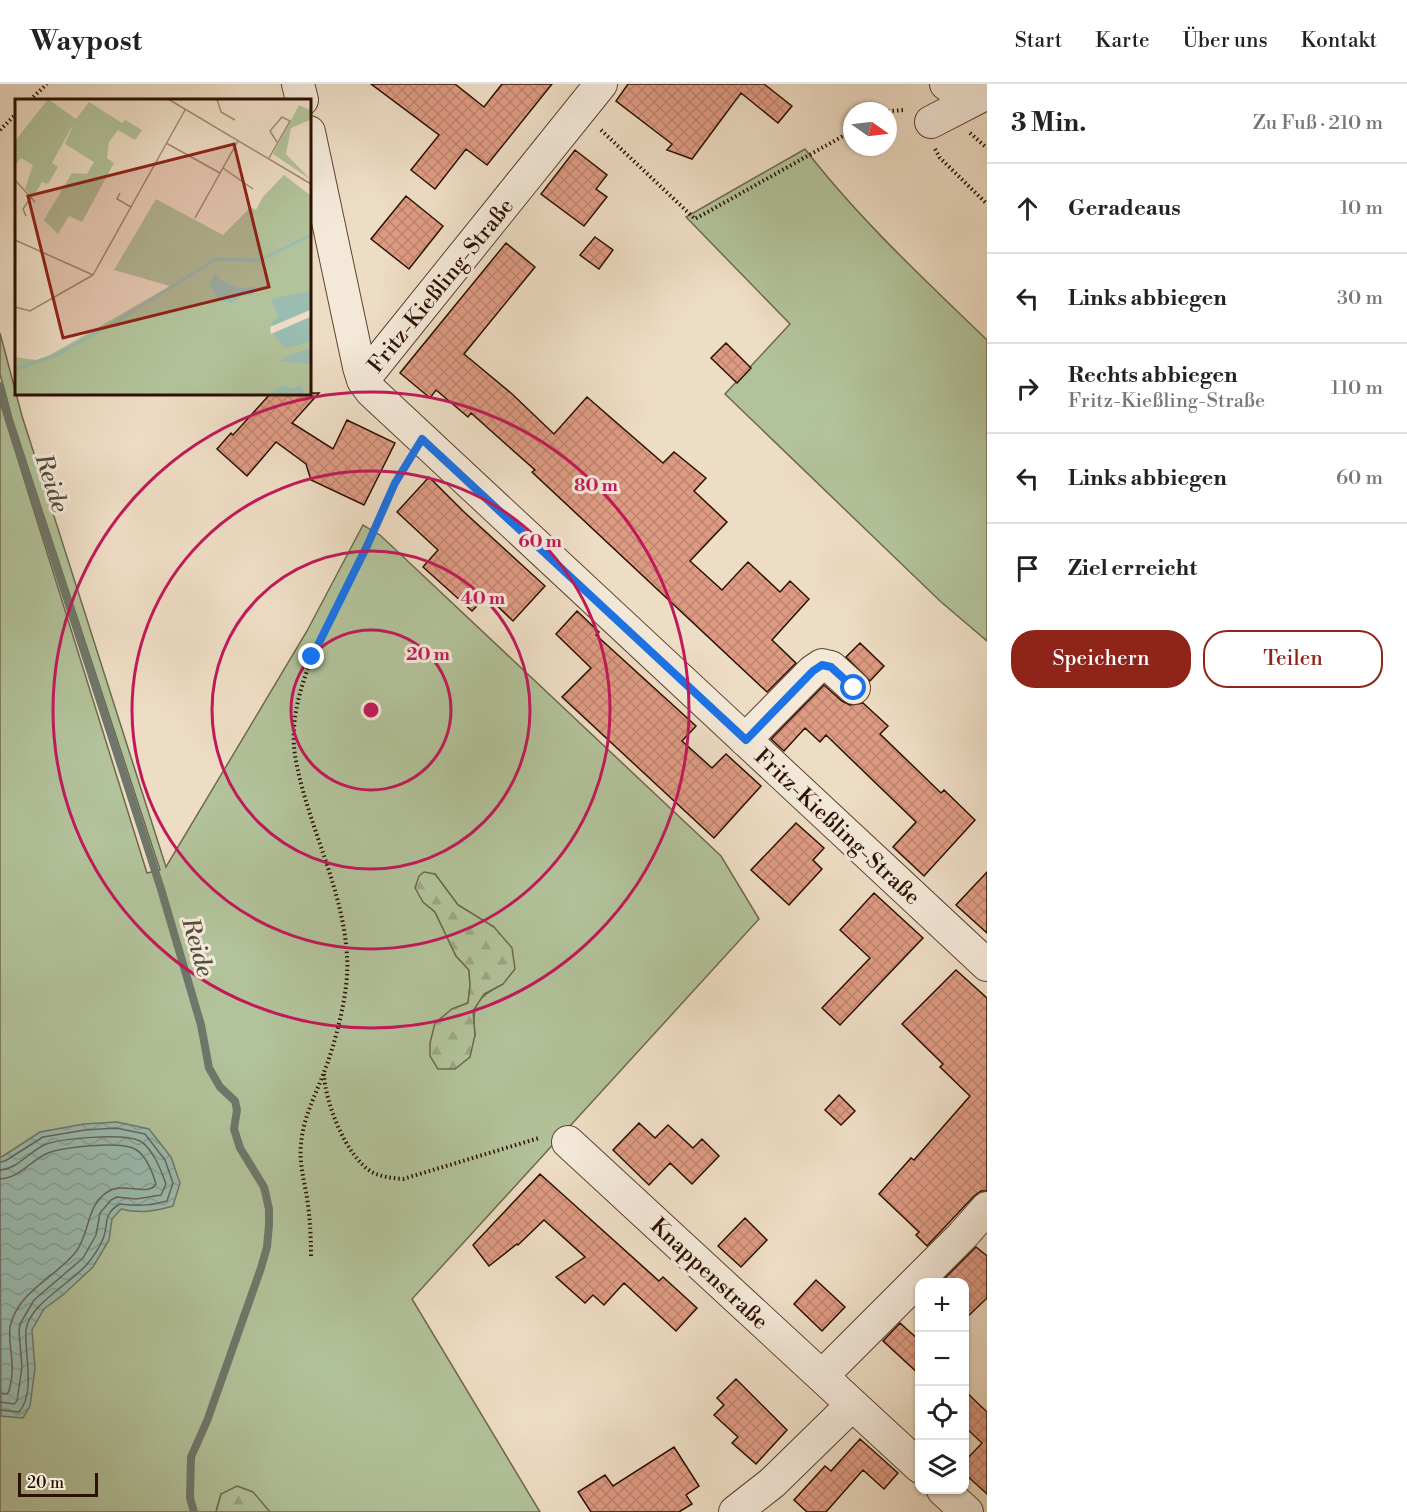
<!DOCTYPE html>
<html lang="de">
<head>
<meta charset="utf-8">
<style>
  body { margin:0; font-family:"Libre Bodoni",serif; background:#f6f6f6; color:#222 }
  .controls { position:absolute; right:18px; bottom:18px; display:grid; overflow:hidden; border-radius:12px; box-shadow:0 2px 4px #0004 }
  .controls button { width:54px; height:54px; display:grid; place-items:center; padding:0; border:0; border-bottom:2px solid #e0e0e0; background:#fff; color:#222; font:30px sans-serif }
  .compass { position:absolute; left:843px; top:18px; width:54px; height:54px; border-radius:50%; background:#fff; box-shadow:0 2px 4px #0004; rotate:104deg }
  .scale { position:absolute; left:18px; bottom:15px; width:80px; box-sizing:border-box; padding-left:6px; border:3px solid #2c1000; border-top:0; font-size:16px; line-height:21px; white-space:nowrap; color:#2c1000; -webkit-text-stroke:4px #f4e9d9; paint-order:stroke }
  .stop { position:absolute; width:18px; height:18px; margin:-14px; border:4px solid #1a73e8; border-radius:50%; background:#fff }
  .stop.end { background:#1a73e8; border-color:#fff; box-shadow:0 2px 6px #0008 }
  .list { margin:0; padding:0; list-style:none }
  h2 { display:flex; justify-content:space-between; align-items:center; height:78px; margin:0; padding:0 24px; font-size:26px }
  h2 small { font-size:20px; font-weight:400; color:#767676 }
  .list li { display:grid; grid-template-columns:39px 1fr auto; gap:18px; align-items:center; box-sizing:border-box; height:90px; padding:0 24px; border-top:2px solid #e0e0e0 }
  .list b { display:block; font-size:22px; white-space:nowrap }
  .list p { margin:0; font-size:20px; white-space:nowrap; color:#767676 }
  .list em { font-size:20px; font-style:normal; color:#767676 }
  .actions { display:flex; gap:12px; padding:18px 24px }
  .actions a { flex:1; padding:14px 0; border:2px solid #8f2418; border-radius:24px; text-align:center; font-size:21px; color:#8f2418 }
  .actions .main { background:#8f2418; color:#fff }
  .icon { flex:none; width:33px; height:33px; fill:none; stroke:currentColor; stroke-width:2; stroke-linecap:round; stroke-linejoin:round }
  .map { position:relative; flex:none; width:987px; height:1428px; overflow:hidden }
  header { display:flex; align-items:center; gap:36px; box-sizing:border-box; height:84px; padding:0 30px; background:#fff; border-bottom:2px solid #e0e0e0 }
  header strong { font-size:28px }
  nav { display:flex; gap:33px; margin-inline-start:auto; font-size:21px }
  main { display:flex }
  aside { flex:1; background:#fff }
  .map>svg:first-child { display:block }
  .green { fill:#b2c29a; stroke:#6f694d; stroke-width:1.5; fill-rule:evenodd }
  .forest { fill:url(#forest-firs); stroke:#6f694d; stroke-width:1.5 }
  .water { fill:url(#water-waves); stroke:#6e776a; stroke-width:1.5 }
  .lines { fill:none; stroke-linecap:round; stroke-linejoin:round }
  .shore { stroke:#636658; stroke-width:1.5 }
  .stream { stroke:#6e776a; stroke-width:8 }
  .building { fill:url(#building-cross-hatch); stroke:#2c1000; stroke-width:1.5 }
  .minor-casing { stroke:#5c4331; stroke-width:34 }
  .path { stroke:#2c1000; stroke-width:4; stroke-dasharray:1.5 3; stroke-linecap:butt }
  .minor { stroke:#f4e9d9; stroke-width:32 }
  .route { stroke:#1a73e8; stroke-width:8 }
  .ring { fill:none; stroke:#c2185b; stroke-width:3 }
  .labels { text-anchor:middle; stroke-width:6; stroke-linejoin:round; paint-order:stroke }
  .street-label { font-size:22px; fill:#2c1000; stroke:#f4e9d9 }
  .water-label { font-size:24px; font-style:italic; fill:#524c3e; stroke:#f4e9d9 }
  .inset-river { fill:none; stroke:#9abcb1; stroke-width:3 }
  .inset-road { fill:none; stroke:#a08b76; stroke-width:1.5 }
  .view { fill:#8f2418; fill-opacity:0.15; stroke:#8f2418; stroke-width:3 }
  .inset-edge { fill:none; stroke:#2c1000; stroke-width:3 }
  .centre { fill:#c2185b; stroke:#f4e9d9; stroke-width:3 }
  .ring-label { font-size:18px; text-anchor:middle; font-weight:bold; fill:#c2185b; stroke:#f4e9d9; stroke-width:6; stroke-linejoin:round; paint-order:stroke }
</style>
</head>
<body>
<header>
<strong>Waypost</strong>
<nav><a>Start</a><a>Karte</a><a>Über uns</a><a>Kontakt</a></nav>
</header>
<main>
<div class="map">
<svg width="987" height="1428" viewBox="0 0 987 1428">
  <defs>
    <pattern id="forest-firs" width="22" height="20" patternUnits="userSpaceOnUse" patternTransform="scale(1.5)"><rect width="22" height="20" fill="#b2c29a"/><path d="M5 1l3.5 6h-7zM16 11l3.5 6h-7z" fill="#99a683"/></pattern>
    <pattern id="water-waves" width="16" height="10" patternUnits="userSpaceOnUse" patternTransform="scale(1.5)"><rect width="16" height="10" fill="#9abcb1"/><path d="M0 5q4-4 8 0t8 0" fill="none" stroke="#85a196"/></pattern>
    <pattern id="building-cross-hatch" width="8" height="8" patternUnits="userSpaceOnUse" patternTransform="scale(1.5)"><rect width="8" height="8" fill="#de9b83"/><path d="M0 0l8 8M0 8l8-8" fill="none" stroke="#bf846f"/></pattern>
  </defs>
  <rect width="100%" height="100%" fill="#eeddc5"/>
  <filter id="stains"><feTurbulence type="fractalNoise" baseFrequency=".00333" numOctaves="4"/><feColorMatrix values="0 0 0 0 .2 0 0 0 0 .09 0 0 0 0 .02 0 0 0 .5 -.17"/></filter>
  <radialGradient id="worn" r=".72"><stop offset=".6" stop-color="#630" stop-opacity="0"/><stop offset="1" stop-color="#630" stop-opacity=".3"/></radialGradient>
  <path class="green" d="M805,65C859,135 924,195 987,256V557L940,517L725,310L790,240L686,133Z
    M0,249L22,332L166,783L307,547L363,441L380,451L721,772L759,835L412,1215L540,1428H270L221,1410L216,1428H0V318L147,789L160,786L12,335L0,290ZM435,790L458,821L494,843L503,900C475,915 472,920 475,951L452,925L468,919L470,901L469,886L456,872L435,828L423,818Z"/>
  <path class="forest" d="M424,788L435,790L458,821L494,843L512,864L515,885L503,900L484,910L473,927L475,951L470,973L455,985H438L430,972V959L435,939L452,925L468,919L470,901L469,886L456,872L435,828L423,818L415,804L419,792Z
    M237,1402L253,1408L270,1428H216L221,1410Z"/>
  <path class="water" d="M117,1038L149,1045L171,1073L180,1099L173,1122C155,1127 140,1130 121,1125L112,1135L109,1156L93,1183L64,1210L44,1225L32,1246L35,1284L30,1322L23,1334L1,1332L0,1074L40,1048L84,1040Z"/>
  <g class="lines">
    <path class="shore" d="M0,1078L5,1077L43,1053L85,1046L116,1044L145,1050L165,1076L173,1099L167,1117C150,1122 137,1122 120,1120C102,1130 109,1140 103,1155C100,1162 93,1173 88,1179C72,1199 29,1220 26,1246C24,1268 36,1309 19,1328L0,1326
      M0,1086C17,1085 29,1068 44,1061C61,1054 124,1049 140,1057C152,1063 162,1088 166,1100L161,1111L136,1115L117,1113L111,1116L100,1129L96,1151L83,1174L34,1216L20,1240L19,1247L22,1283L17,1317L14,1320L0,1318
      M0,1095C20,1094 31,1076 48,1069C64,1063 120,1057 135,1065C146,1071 153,1089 156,1100C148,1113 123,1098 109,1107C85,1121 91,1149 75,1169C54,1194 21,1206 11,1239C7,1251 12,1267 12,1280C13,1289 11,1299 9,1307L7,1310L0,1309"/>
    <path class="stream" d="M0,302L9,336L161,805L201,941L209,984L220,1003L235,1017L237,1026L234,1045L240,1064L264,1103L269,1125V1141L267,1163L261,1184L207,1337L191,1373L190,1414L194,1428"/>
  </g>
  <path class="building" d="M371,0H455L484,23L502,0H552L487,81L466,65L435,105L411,86L439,51Z
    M628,0H764L792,22L778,39L741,9L692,75L667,66L672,60L616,17Z
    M575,66L607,91L596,105L607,113L584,142L541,110Z
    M406,112L443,142L409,185L371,155Z
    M595,153L613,166L599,185L580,171Z
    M506,159L535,183L464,270L511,309L554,350L587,313L663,379L674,368L706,394L694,407L727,438L690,477L722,506L748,478L780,508L790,497L809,515L772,556L796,579L767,608L532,388L535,386L471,329L468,333L436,306L430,314L400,289Z
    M726,259L751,284L737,299L711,274Z
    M271,309H319L292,339L333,365L347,336L395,359L364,421L311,396L306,380L276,358L247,392L217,365L231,349L233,351Z
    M429,393L463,427L545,502L513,537L487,512L472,527L423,483L438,466L397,428Z
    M577,527L599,548L596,551L696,642L682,657L712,684L726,670L761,702L714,754L562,613L591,584L556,550Z
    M860,559L884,582L870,597L846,573Z
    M824,601L842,617L850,621L863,619L888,642L880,650L941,709L944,706L975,736L924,792L893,763L916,738L826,651L820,658L805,644L784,667L771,655Z
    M796,739L824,764L813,776L822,785L789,821L751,786Z
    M987,788V849L956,821Z
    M874,809L923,854L840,941L822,924L870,874L840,846Z
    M956,886L987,914V1107H981L974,1112L927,1162L916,1151L919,1148L879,1110L911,1074L914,1076L970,1012L940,983L943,980L902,940Z
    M839,1011L855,1027L841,1041L825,1026Z
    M639,1039L655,1054L668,1041L693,1064L702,1055L719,1072L692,1100L670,1079L649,1101L613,1066Z
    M540,1090L659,1197L663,1193L697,1224L676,1247L624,1199L604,1221L593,1211L585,1219L556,1193L585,1173L544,1136L518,1161L517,1160L489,1182L473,1161Z
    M745,1134L767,1156L741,1183L718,1162Z
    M976,1163L987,1172V1214L964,1236V1198H941Z
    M816,1196L845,1223L822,1247L794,1220Z
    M900,1239L920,1257V1291L883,1257Z
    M736,1295L787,1346L756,1380L732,1359L738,1353L714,1331L724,1321L717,1314Z
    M964,1306L987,1328V1410L964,1389V1378L982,1359L964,1342Z
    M860,1355L898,1389L884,1405L863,1386L826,1428H807L794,1416L825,1382L831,1387Z
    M674,1363L699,1402L686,1411L692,1420L679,1428H591L578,1408L605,1391L613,1402Z"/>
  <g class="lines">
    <g class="minor-casing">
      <path id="minor" d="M298,0L302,16
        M946,0L971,17
        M931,38L987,9
        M309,48L359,283L363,296L371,307L987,881
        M363,296L601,0
        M745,656L813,587L822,581L831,583L854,604
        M568,1058L920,1383
        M822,1292L963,1151L987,1124
        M943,1406L967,1428
        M735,1428L772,1399L852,1321"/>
    </g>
    <path class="path" d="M30,16L47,0
      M888,27L905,26
      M0,46L16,30
      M601,46L695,135L852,47
      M970,49L987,64
      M935,65L940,74L987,120
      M324,990C325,1018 346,1073 372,1088C381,1093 392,1094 403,1095L539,1054
      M311,1172C311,1152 310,1134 307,1114C304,1096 299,1078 301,1060C303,1035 314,1014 323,991C335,961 350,905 347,872C343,802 306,739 295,671C285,605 334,530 362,472C377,441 389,408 407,378"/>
    <use href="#minor" class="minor"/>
  </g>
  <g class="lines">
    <path class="route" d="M312,573L367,462L395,399L422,355L746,656L813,587L822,581L831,583L854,604"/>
  </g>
  <g class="ring">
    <circle cx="371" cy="626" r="80"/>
    <circle cx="371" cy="626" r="159"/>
    <circle cx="371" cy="626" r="239"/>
    <circle cx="371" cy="626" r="318"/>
  </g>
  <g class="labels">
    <g class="street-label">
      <text transform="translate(440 201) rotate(-51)" y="8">Fritz-Kießling-Straße</text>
      <text transform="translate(838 742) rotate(43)" y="8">Fritz-Kießling-Straße</text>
      <text transform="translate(710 1189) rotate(43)" y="8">Knappenstraße</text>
    </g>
    <g class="water-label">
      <text transform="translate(52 399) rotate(72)" y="8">Reide</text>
      <text transform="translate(198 863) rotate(74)" y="8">Reide</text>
    </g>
  </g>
  <g transform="translate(15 15)">
    <rect width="296" height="296" fill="#eeddc5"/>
    <path d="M33,0L61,20L74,3L107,24L110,21L127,31L120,41L103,31L94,43L92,59L99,64L67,123L54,117L43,135L29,121L57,74L72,75L79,63L50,45L59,24L37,64L43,68L33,85L27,83L18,98L10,90L18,66L6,59L0,67V42ZM284,6L295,11V21L276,29L271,55L295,80L258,55ZM269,76L295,96V295H0V258L21,261L35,256L155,187L99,171L141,100L208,136L236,108L241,111L247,99Z" fill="#b2c29a"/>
    <path d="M200,174L206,181L223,189L240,188L238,196H228L217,204L204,201L194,185ZM295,192V243L270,249L260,238L257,223L263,217L256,200ZM295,249V265L266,262L270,258ZM268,286L277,290L286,286L290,295H254Z" fill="#9abcb1"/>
    <path d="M295,211V218L256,235L255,228Z" fill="#eeddc5"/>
    <path class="inset-river" d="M0,270L39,257L96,226L201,160L245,161L296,136"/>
    <path class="inset-road" d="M153,0L296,85M202,0L206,13L220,21M151,44L205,74M254,59L275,22L267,18L255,32L262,43M208,69L238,90M0,81L20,103M105,94L102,100L116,108M11,117L8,110L16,98M180,119L223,42M0,141L78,176M78,176L170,11M0,208L15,212L78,176"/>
    <path class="view" d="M219,45L254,188L48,239L13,97Z"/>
    <rect width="296" height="296" class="inset-edge"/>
  </g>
  <circle cx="371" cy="626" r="9" class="centre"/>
  <g class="ring-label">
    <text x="596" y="407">80 m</text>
    <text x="540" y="463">60 m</text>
    <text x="483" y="520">40 m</text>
    <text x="428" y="576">20 m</text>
  </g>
  <rect width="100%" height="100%" filter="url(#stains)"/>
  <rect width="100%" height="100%" fill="url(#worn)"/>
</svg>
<div class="controls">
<button>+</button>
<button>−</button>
<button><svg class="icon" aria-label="locate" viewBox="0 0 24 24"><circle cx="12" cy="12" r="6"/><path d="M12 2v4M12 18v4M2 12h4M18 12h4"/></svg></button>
<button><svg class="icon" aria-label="layers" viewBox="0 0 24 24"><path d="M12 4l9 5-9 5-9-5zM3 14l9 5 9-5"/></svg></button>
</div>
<svg class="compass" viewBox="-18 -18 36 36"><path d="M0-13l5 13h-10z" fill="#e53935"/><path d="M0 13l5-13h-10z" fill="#767676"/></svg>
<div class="scale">20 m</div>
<div class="stop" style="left:854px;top:604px"></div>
<div class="stop end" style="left:312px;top:573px"></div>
</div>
<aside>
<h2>3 Min.<small>Zu Fuß · 210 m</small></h2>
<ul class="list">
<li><svg class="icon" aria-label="ahead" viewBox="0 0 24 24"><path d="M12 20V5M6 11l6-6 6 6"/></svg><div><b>Geradeaus</b></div><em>10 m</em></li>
<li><svg class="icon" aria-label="left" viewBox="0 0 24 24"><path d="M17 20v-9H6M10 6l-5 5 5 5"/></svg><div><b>Links abbiegen</b></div><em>30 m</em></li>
<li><svg class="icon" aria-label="right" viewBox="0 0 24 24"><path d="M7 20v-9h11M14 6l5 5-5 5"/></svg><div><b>Rechts abbiegen</b><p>Fritz-Kießling-Straße</p></div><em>110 m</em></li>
<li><svg class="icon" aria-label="left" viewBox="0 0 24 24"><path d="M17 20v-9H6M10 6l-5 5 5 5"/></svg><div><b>Links abbiegen</b></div><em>60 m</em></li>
<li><svg class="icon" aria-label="arrive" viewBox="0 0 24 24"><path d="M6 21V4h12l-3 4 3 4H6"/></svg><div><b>Ziel erreicht</b></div></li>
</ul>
<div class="actions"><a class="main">Speichern</a><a>Teilen</a></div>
</aside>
</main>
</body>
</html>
